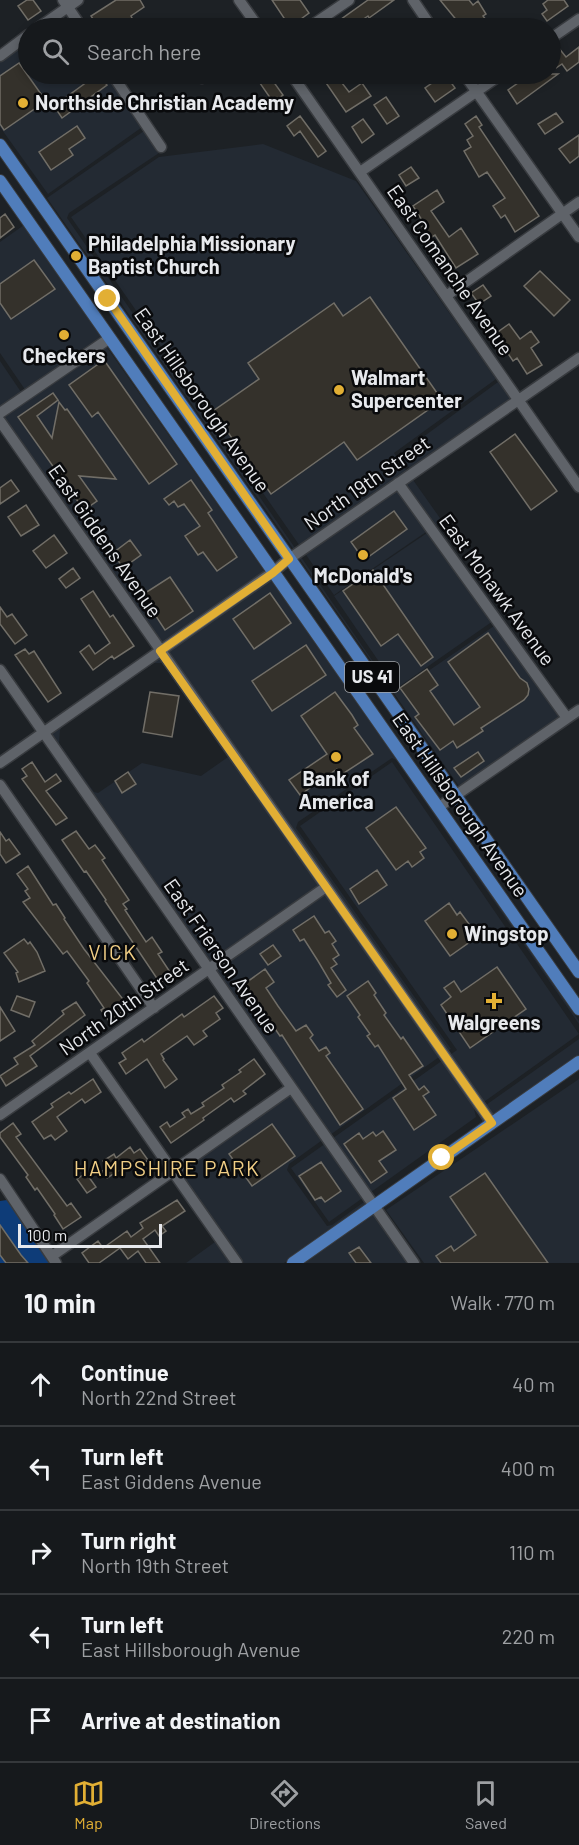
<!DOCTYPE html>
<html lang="en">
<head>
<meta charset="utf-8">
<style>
  body { margin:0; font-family:Barlow,sans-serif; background:#232629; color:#f1f3f6 }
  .scale { position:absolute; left:18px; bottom:15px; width:144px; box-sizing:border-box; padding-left:6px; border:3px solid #e7e9ed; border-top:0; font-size:16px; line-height:21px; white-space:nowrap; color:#e7e9ed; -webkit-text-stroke:4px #090a0c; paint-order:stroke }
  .stop { position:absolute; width:18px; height:18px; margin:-14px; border:4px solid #e2af34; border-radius:50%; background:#fff }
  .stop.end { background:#e2af34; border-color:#fff; box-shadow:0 2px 6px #0008 }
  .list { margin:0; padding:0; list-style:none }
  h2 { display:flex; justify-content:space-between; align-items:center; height:78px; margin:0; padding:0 24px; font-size:26px }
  h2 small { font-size:20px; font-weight:400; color:#9ea0a3 }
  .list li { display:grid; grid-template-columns:39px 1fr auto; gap:18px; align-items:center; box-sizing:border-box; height:84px; padding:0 24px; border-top:2px solid #35383b }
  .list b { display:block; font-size:22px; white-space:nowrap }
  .list p { margin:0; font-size:20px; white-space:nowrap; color:#9ea0a3 }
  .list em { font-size:20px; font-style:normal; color:#9ea0a3 }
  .icon { flex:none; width:33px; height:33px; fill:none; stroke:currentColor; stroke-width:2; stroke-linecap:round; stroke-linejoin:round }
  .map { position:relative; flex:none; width:579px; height:1263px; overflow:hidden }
  .search { position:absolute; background:#16191c; box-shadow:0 3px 9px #0003; left:18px; right:18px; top:18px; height:66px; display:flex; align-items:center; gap:15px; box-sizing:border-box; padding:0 21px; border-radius:33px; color:#9ea0a3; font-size:22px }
  .sheet { height:498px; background:#16191c }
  nav { display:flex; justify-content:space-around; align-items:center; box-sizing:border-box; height:84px; border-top:2px solid #35383b; background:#16191c; font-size:16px; color:#9ea0a3 }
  nav a { display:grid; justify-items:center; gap:3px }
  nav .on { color:#e2af34 }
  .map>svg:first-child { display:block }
  .built { fill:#232a33 }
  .green { fill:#0e3c78 }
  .building { fill:#34312b; stroke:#716e67; stroke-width:1.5 }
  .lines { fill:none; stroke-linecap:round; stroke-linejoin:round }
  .minor-casing { stroke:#383b3f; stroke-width:13 }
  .major-casing { stroke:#383b3f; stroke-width:14 }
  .minor { stroke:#5f6369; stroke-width:10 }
  .major { stroke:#507dbb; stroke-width:12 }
  .route { stroke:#e2af34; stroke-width:8 }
  .poi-dot { fill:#e2af34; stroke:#090a0c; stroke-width:2 }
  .labels { text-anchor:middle; stroke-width:5; stroke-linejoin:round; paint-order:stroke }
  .shield { fill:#090a0c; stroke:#a4a6aa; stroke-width:1.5 }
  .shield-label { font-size:18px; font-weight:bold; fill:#e7e9ed }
  .poi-label { font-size:20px; font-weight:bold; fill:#e7e9ed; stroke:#090a0c; text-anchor:start }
  .street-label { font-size:20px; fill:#e7e9ed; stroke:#090a0c }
  .neighbourhood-label { font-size:21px; letter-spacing:1.5px; fill:#f1ce85; stroke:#090a0c }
</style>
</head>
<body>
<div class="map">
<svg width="579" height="1263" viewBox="0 0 579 1263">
  <rect width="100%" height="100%" fill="#1d2125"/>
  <path class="built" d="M28,42V74H108L145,125L48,194L0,127V62Z
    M144,131L159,153L69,213L67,218L295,548L294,550L47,198Z
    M263,144L356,181L496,379L394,453L442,521L334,595L71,217L159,157Z
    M24,225L103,338L26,391L0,353V242Z
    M106,346L265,572L162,643L4,416Z
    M0,361L21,392L0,407Z
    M498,382L511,400L410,469L400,454Z
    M430,531L493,621L397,688L334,596Z
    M301,557L394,692L399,691L494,626L560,718L459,786L299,558Z
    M271,580L579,1021V1024L396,760L392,758L298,822L296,828L451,1049L448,1051L167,652Z
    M158,658L162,663H154L62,727L60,730L59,743L94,792L98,793L142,763L201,776L228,757L319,886L210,963L50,733Z
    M392,762L579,1034L474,1109L476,1117L329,1222L291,1168L457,1050L300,826Z
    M324,894L439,1057L330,1135L216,971Z
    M579,1039V1056L494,1116L486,1105Z
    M579,1079V1263H424L386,1210Z
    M289,1095L321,1141L289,1164L287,1170L327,1226L332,1225L364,1202L366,1205L284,1263H244L180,1172Z
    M372,1213L407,1263H301Z
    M215,1242L230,1263H186Z"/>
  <path class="green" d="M7,1200L50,1263H0V1201Z"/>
  <path class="building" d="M27,0H33L41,11L28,20L18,6Z
    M116,0H140L144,7L131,16L132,18L116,28H99L91,16Z
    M272,0H300L309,13L290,27Z
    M368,0H394L369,18L368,16L350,28H347L340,20Z
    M440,0H469L473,5L478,1L486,14L483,16L492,28H463Z
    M548,0H564L568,6L547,21L542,14L547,10L543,4Z
    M558,47L566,57L579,47V62L567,71L562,64L556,68L550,60V52Z
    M19,63L46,101L4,130L0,124V76Z
    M98,74L107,85L62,118L54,106Z
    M259,74H268L283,95L273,102L255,76Z
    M327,74H335L349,92L362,83L371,96L346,112L322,77Z
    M445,74L455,88L435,102L425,88Z
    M531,74H558L517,104L508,90Z
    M386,97L399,116L387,124L374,105Z
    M556,113L563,122L545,134L538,124Z
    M300,116L326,151L318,157L300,131L294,136L287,126Z
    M476,116L482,125L479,127L539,216L515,232L505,215L501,218L493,206L505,198L487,172L479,177L464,151L471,147L467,140L473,136L465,124Z
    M363,119L374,134L362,143L352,127Z
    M77,126L85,138L69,149L73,155L51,170L39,152Z
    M579,135V156L570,163L559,149Z
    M411,167L419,178L406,186L399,175Z
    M437,190L444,202L431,211L449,237L461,228L478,254L456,268L435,235L430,238L426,233L422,227L425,225L413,206Z
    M5,214L14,227L0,238V218Z
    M34,260L55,289L11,319L0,303V284Z
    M540,271L570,300L554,316L524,286Z
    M483,285L491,296L479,304L471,293Z
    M370,297L442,400L357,460L344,442L271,494L213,411L259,379L248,363L334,303L343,316Z
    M509,324L520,339L531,331L539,342L531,348L542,365L527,374L517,358L513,361L495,334Z
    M104,360L177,464L149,484L98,412L92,417L69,385Z
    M53,393L58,400L37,416L52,438L59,402L65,410L67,409L116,479L79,476L97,501L84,510L18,417Z
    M515,434L557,491L531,510L490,452Z
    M11,480L19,491L0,504V488Z
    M191,480L212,510L208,513L237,557L217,571L203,552L198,555L185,536L200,526L184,504L178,507L174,501L169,505L164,499Z
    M26,505L39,525L21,536L8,517Z
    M394,511L407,529L364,560L351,542Z
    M54,535L67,553L46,568L33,551Z
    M130,540L141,555L123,568L113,553Z
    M73,568L80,578L66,588L59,579Z
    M373,570L433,657L421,666L398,634L381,646L343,591Z
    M170,577L193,611L165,630L142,595Z
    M93,591L110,617L113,615L134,646L114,659L112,656L93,670L80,652L89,645L95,654L110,643L81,599Z
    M270,593L291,623L254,649L233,619Z
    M0,607L7,617L12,614L27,635L15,644L0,624Z
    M488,633L520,678L527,683L529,689L528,695L524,700L481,728L483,731L457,748L453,741L440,750L415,717L419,714L400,688L427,669L438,685L430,691L454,725L480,707L448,662Z
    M306,645L326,675L272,711L252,681Z
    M25,649L29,654L34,651L61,693L48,702L15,655Z
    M150,692L179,696L172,737L143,732Z
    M335,692L352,715L358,725L354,728L373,754L341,775L337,769L300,795L289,780L327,754L301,716Z
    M478,752L484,761L461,777L454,768Z
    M32,762L45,782L56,774L61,781L46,791L67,818L56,825L22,779L27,776L22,769Z
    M128,772L136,784L122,793L115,781Z
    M396,807L426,848L420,852L424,858L412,867L408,861L396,870L366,828Z
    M76,831L89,849L95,845L105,858L102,860L129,900L123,904L127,909L125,910L146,942L152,937L162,952L158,954L172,975L160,983L105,901L106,900L86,871L84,872L62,840Z
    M0,832L6,841L9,839L20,854L6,863L0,854Z
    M28,866L53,905L56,904L65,918L64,919L84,949L129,1007L109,1021L101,1010L104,1008L87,983L89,981L67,951L63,954L23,902L30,898L25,891L28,889L17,874Z
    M377,870L387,885L359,904L350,889Z
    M449,903L457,915L460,912L469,924L465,927L474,939L450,956L425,921Z
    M314,916L325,933L329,931L336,941L332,944L339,955L333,959L337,964L331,968L346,990L337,997L328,985L331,983L318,961L304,939L300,941L293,930Z
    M24,939L28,944L30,942L37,952L45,971L19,982L16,973L18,972L4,953Z
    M273,945L281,956L268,965L260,954Z
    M497,967L526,1009L470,1048L441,1005L451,997L444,988L454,981L461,992Z
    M265,969L274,982L266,988L278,1006L296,1031L306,1025L313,1035L310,1038L319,1051L326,1047L330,1053L326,1056L363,1109L340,1125L282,1035L280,1036L253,997L249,1000L240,987Z
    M368,981L376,993L374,995L386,1013L384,1015L401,1039L403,1037L423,1066L409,1075L419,1090L424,1086L429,1092L423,1096L436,1115L414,1130L393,1098L406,1089L378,1045L375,1047L367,1036L370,1034L358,1017L360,1015L347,996Z
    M17,996L35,1002L29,1017L11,1010Z
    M214,996L223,1008L216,1013L220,1019L203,1031L207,1036L194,1045L187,1036L161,1054L164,1059L163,1060L177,1079L165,1088L147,1059L126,1074L119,1063L126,1059L122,1053L142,1039L144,1042L182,1014L184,1017Z
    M76,1002L85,1015L30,1056L37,1066L6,1086L0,1076L18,1064L14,1058L35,1045L32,1041L64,1014L62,1011Z
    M0,1007L15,1031L0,1041Z
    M254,1059L265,1074L243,1091L246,1094L234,1102L231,1098L203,1118L204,1120L171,1143L160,1127L167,1122L170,1127L185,1117L182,1113L188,1109L191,1114L204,1106L202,1103L224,1088L222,1085L241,1072L239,1070Z
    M93,1079L101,1092L85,1103L82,1099L57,1117L67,1131L55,1140L51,1135L44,1139L32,1122L53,1107L51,1104L69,1092L71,1094Z
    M13,1123L21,1134L16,1137L67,1206L71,1203L81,1217L63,1229L54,1215L55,1214L37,1188L35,1190L26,1177L28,1175L0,1137V1133Z
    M272,1124L295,1156L252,1186L229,1154Z
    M383,1131L396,1150L379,1161L387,1172L371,1183L344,1144L359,1133L363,1139L373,1132L376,1136Z
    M130,1147L134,1153L140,1149L148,1160L137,1168L133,1162L107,1178L102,1171L108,1168L103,1161L114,1154L116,1158Z
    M321,1162L341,1191L325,1202L321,1197L315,1200L299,1176Z
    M86,1173L96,1187L87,1193L77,1179Z
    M485,1173L548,1263H441L436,1256L451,1246L454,1251L476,1235L450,1197Z
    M177,1200L185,1211L162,1226L166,1231L159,1236L155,1230L143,1239L160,1263H146L138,1251L128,1259L120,1248L99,1263H89L82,1253L98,1241L103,1248L127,1231L131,1237L143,1228L140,1223Z
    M0,1225L21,1255L28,1263H6L0,1255Z
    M359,1247L371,1263H356L349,1253Z"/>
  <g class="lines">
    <g class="minor-casing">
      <path id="minor" d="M63,0L82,28
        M239,0L259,28
        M413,0L432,28
        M38,28L78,0
        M308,28L349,0
        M550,39L579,19
        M0,56L28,35
        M112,74L161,147
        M189,74L202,78L218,74
        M291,74L579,487
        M464,74L579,237
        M360,172L502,74
        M446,296L579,202
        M0,413L110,338
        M0,421L492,1123
        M398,483L567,718
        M0,670L414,1263
        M0,763L273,572L289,559L579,358
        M0,785L154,1008
        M439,807L579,710
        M90,1053L237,1263
        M0,1115L326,887
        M0,1179L56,1263
        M52,1256L291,1088"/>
    </g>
    <g class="major-casing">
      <path id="major" d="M0,145L579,972
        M0,181L579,1009
        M293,1263L579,1062"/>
    </g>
    <use href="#minor" class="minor"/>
    <use href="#major" class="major"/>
  </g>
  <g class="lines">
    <path class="route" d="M108,299L289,559L273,573L160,651L492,1123L442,1158"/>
  </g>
  <g class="poi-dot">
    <circle cx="23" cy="103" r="6"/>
    <circle cx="76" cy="256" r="6"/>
    <circle cx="64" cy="335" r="6"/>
    <circle cx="339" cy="390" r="6"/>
    <circle cx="363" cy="555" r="6"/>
    <circle cx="336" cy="757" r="6"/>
    <circle cx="452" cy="934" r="6"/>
    <path d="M491 992h6v6h6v6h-6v6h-6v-6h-6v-6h6z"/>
  </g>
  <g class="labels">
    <rect class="shield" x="345" y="662" width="54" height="30" rx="4.5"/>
    <g class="shield-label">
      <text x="372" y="683">US 41</text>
    </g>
    <g class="poi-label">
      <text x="35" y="110">Northside Christian Academy</text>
      <text x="88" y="251">Philadelphia Missionary<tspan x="88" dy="23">Baptist Church</tspan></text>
      <text x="64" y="363" text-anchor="middle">Checkers</text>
      <text x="351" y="385">Walmart<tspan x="351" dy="23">Supercenter</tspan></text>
      <text x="363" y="583" text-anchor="middle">McDonald's</text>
      <text x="336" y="786" text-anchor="middle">Bank of<tspan x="336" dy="23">America</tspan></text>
      <text x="464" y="941">Wingstop</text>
      <text x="494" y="1030" text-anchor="middle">Walgreens</text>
    </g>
    <g class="street-label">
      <text transform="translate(450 270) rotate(55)" y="7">East Comanche Avenue</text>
      <text transform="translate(202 400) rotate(55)" y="7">East Hillsborough Avenue</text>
      <text transform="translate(367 483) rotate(-35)" y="7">North 19th Street</text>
      <text transform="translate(105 541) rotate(55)" y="7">East Giddens Avenue</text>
      <text transform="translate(497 590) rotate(54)" y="7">East Mohawk Avenue</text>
      <text transform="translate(460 805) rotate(55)" y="7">East Hillsborough Avenue</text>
      <text transform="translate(221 956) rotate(55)" y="7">East Frierson Avenue</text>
      <text transform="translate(124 1007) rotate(-35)" y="7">North 20th Street</text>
    </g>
    <g class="neighbourhood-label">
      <text x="113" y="960">VICK</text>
      <text x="167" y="1176">HAMPSHIRE PARK</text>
    </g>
  </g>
</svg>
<div class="scale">100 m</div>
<div class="stop" style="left:442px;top:1158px"></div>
<div class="stop end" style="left:108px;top:299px"></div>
<div class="search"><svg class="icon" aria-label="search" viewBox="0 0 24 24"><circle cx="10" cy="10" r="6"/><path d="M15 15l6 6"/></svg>Search here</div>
</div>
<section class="sheet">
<h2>10 min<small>Walk · 770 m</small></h2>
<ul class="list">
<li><svg class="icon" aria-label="ahead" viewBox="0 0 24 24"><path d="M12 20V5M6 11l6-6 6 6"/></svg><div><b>Continue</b><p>North 22nd Street</p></div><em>40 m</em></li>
<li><svg class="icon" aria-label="left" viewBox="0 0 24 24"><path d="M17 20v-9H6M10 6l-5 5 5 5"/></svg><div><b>Turn left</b><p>East Giddens Avenue</p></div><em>400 m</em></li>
<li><svg class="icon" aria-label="right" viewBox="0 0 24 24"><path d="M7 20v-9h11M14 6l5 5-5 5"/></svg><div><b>Turn right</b><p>North 19th Street</p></div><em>110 m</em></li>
<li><svg class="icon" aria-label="left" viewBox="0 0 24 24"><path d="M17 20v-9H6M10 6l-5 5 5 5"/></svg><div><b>Turn left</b><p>East Hillsborough Avenue</p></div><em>220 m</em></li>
<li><svg class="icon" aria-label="arrive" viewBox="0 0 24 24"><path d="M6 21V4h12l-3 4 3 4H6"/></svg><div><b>Arrive at destination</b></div></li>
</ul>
</section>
<nav>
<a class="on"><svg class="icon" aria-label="map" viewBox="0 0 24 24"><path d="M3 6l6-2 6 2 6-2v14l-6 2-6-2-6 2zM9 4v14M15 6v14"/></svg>Map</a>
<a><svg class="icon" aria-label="directions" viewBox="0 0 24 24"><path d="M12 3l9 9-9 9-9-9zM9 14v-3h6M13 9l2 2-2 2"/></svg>Directions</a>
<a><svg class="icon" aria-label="saved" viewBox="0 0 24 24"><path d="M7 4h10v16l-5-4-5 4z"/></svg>Saved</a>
</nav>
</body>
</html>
